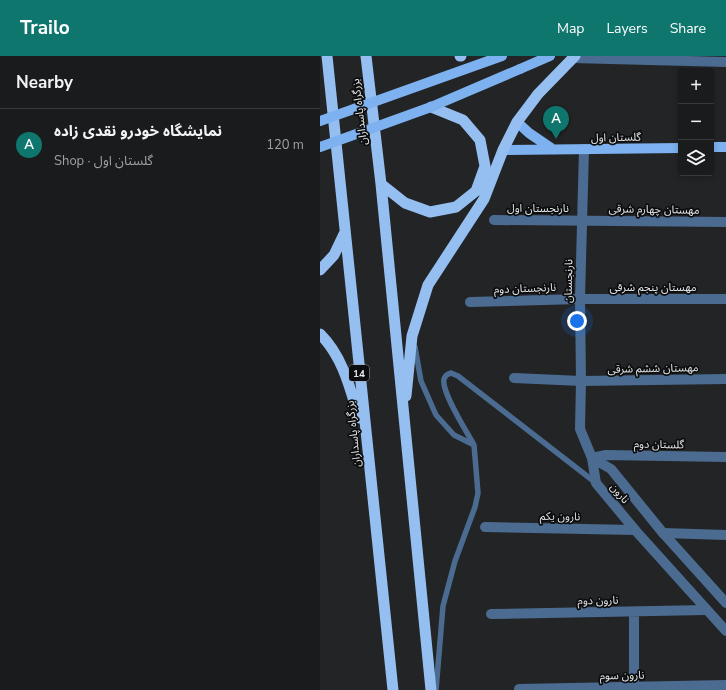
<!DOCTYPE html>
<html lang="en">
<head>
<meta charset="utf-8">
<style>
  body { margin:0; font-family:"Nunito Sans","Noto Sans Arabic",sans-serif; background:#272829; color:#f1f3f6 }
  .controls { position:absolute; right:12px; top:12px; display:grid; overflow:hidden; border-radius:4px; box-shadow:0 2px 6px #0003 }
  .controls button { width:36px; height:36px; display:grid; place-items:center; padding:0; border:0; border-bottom:1px solid #38393b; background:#1a1b1c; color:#f1f3f6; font:20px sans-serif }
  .you { position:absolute; left:257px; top:265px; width:14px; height:14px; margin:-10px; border:3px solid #fff; border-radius:50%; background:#1a73e8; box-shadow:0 0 0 6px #1a73e833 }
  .badge { display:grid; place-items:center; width:26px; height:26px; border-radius:50%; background:#0f766e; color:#fff; font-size:13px; font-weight:700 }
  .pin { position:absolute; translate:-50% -33px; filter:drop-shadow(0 1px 2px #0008) }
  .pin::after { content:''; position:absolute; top:21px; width:14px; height:12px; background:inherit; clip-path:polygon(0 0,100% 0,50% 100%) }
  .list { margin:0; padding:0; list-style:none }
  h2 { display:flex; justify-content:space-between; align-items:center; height:52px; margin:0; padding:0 16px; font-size:17px }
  h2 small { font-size:13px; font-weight:400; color:#9fa1a3 }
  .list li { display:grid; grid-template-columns:26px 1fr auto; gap:12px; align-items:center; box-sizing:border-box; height:72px; padding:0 16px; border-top:1px solid #38393b }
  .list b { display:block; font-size:15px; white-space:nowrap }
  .list p { margin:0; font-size:13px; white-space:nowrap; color:#9fa1a3 }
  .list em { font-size:13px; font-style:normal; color:#9fa1a3 }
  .icon { flex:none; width:22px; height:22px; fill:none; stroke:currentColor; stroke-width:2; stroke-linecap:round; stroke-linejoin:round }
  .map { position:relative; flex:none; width:406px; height:634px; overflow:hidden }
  header { display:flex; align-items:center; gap:24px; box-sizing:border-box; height:56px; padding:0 20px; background:#0f766e; color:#fff }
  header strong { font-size:19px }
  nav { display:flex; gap:22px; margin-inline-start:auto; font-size:14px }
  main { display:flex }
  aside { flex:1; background:#1a1b1c }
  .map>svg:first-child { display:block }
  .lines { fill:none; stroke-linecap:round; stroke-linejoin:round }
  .service { stroke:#4b6b91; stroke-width:5.5 }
  .minor { stroke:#4b6b91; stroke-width:10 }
  .tertiary { stroke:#4b6b91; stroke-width:10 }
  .primary { stroke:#7db1f0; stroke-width:10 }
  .trunk { stroke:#95bef1; stroke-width:11 }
  .primary-bridge { stroke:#7db1f0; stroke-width:10 }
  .labels { text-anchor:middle; stroke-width:3.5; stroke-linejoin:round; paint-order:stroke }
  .shield { fill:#0c0d0e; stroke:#a5a6a7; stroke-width:1 }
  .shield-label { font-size:10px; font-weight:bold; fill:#e6e7e9 }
  .street-label { font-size:11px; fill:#e6e7e9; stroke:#0c0d0e }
</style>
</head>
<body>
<header>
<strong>Trailo</strong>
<nav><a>Map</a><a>Layers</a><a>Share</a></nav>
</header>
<main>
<aside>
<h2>Nearby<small></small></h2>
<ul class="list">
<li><span class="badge">A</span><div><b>نمایشگاه خودرو نقدی زاده</b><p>Shop · گلستان اول</p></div><em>120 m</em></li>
</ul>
</aside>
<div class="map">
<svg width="406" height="634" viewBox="0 0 406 634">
  <rect width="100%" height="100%" fill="#222426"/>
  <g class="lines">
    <path class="service" d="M95,291L101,325L116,359L134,379L154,389L158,437L155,451L135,505L123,550L116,634
      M154,389C147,376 121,336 124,323C125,320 127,318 131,317L138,320L276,427"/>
    <path class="minor" d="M252,2L406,6
      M174,164L406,166
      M150,246L260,243H406
      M194,322L261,325L406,323
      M165,471L315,474
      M343,477L406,479
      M171,558L386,554
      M314,631V556
      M199,633L406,629"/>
    <path class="tertiary" d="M264,93L260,243L261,325L260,373L272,402L286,399L406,401
      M406,547L343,477L291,413L272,402L276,427L315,474L406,575"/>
    <path class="primary" d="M200,13L230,0
      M197,66L209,77L231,92
      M391,91H406
      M183,94L361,92"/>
    <path class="trunk" d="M7,0L73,634
      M46,0L61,128L111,634
      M140,0H141
      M61,128L85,147L110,156L136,151L156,135L165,110L160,84L143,64L111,51
      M0,214L14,199L24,178
      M0,278C23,301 30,332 39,362
      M86,340L92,280L108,229L164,143L183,94L197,66L218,38L255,0"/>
    <path class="primary-bridge" d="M0,65L182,0
      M0,91L111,51L200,13"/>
  </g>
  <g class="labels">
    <rect class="shield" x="29" y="309" width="20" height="16" rx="3"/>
    <g class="shield-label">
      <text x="39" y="321">14</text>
    </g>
    <g class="street-label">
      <text transform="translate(39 56) rotate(-97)" y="4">بزرگراه پاسداران</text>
      <text transform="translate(296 81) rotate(-1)" y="4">گلستان اول</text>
      <text x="218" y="156">نارنجستان اول</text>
      <text transform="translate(334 153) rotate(1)" y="4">مهستان چهارم شرقی</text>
      <text transform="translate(248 225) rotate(-89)" y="4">نارنجستان</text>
      <text x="333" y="235">مهستان پنجم شرقی</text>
      <text transform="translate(205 232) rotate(-2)" y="4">نارنجستان دوم</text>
      <text transform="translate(333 312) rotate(-1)" y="4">مهستان ششم شرقی</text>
      <text transform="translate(33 378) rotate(-96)" y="4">بزرگراه پاسداران</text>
      <text transform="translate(339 388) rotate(1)" y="4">گلستان دوم</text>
      <text transform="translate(300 437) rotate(50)" y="4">نارون</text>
      <text transform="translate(240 460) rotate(1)" y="4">نارون یکم</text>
      <text transform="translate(278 544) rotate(-1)" y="4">نارون دوم</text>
      <text transform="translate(302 619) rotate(-1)" y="4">نارون سوم</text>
    </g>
  </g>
</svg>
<div class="controls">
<button>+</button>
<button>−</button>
<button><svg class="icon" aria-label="layers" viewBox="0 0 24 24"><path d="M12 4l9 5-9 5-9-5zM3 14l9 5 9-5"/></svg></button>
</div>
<div class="you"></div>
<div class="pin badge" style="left:236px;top:83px">A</div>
</div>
</main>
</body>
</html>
